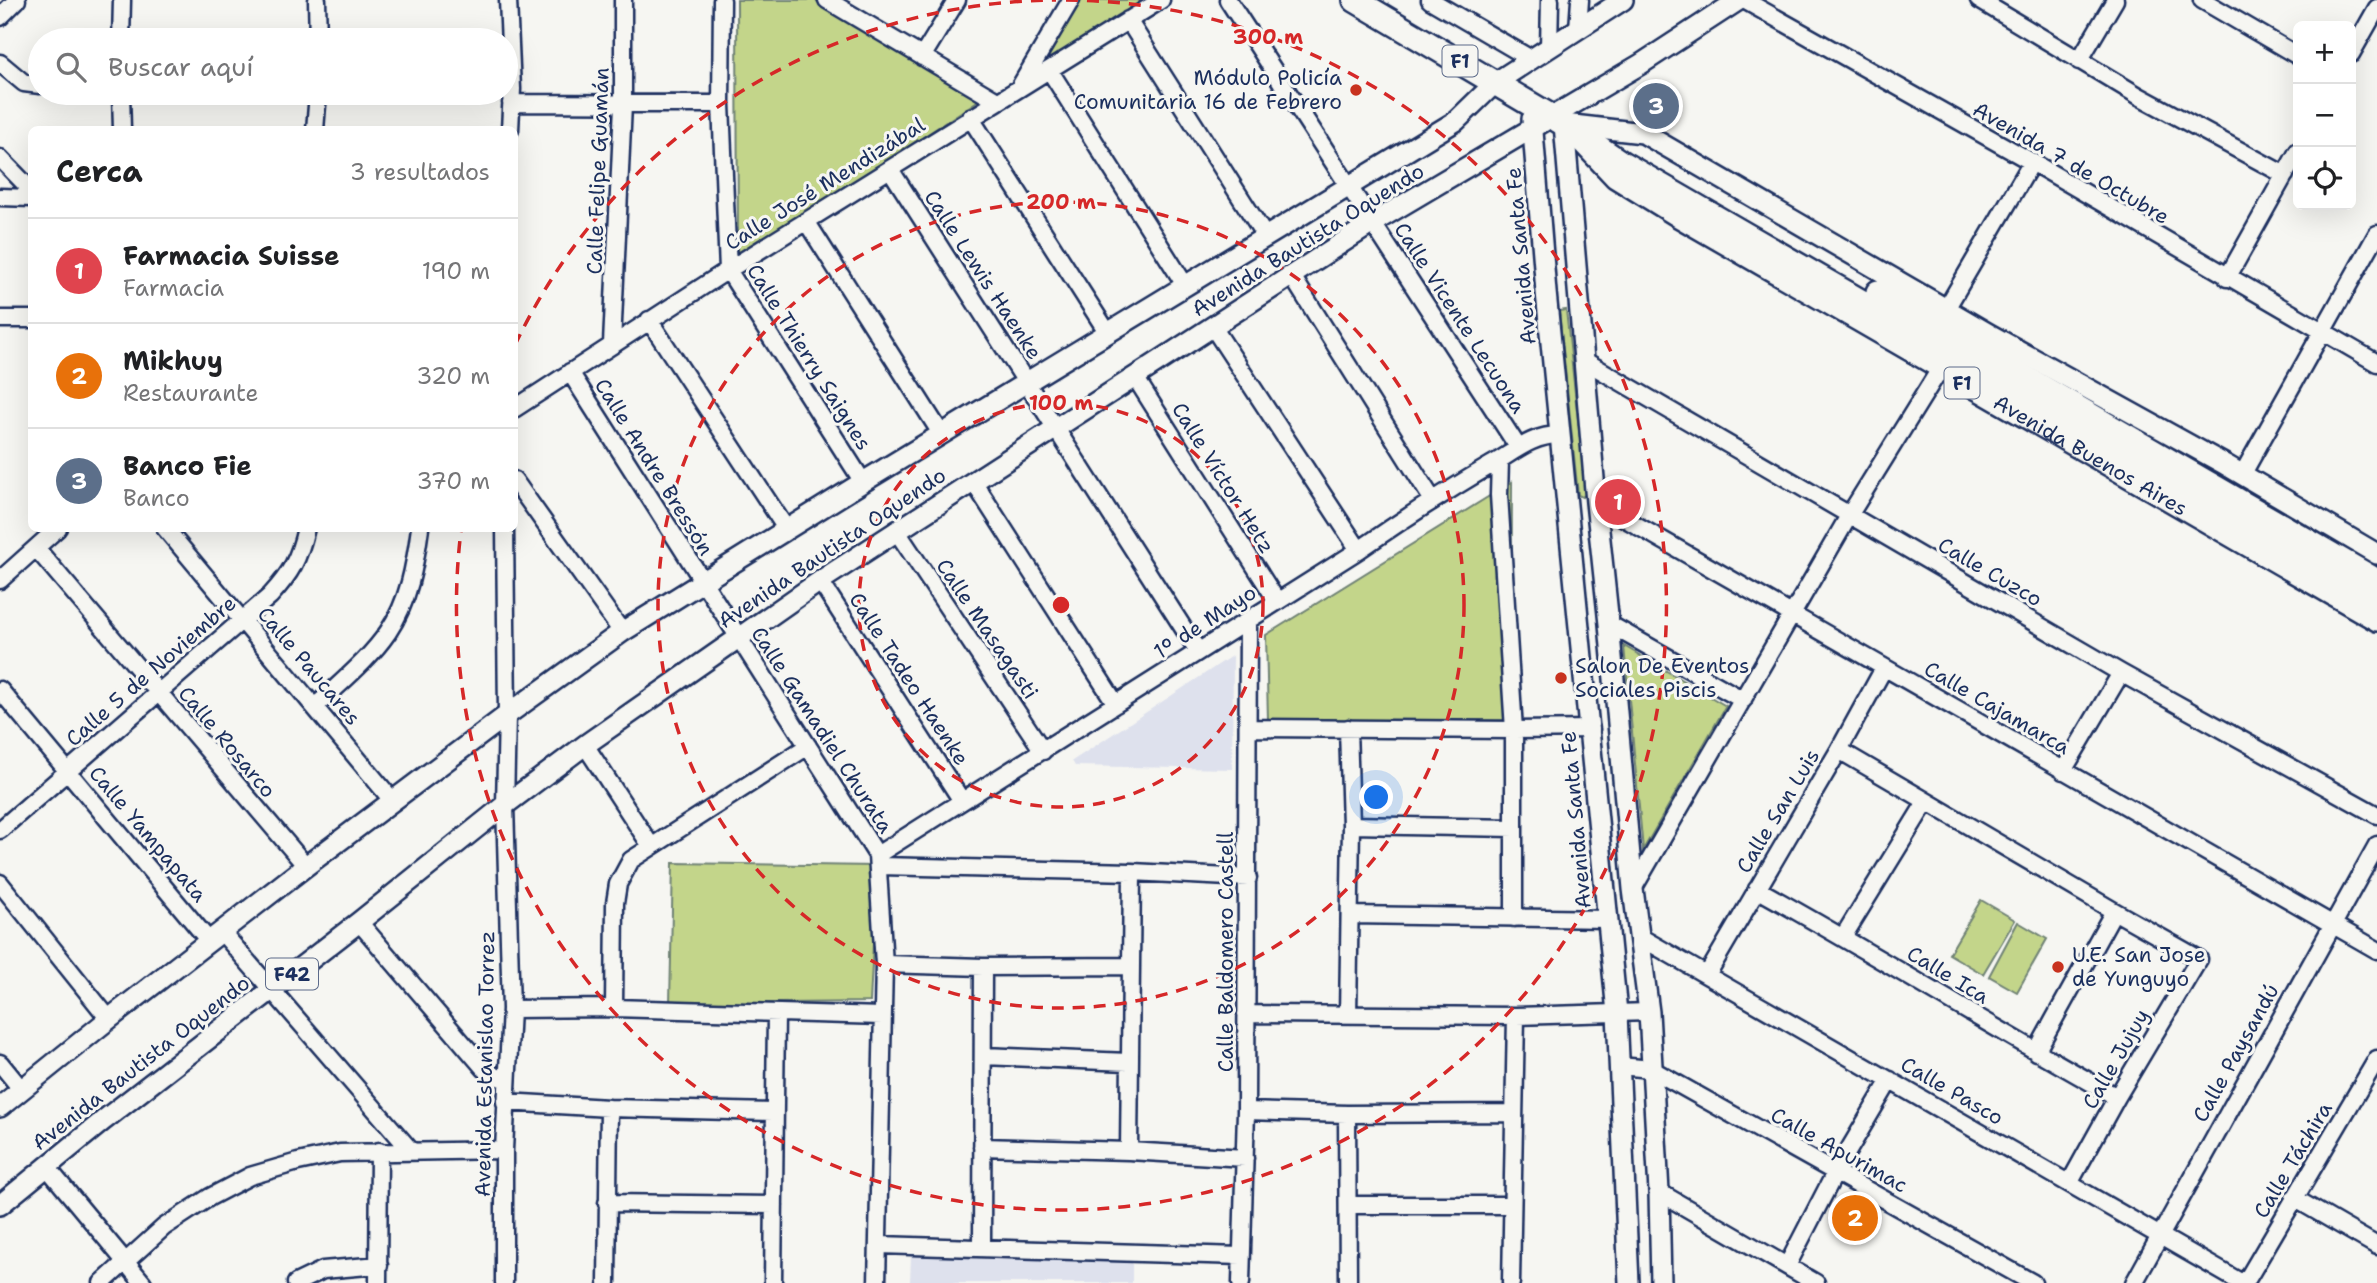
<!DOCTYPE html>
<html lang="es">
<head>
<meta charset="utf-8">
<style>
  body { margin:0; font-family:"Shantell Sans",sans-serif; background:#f6f6f6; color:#202124 }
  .controls { position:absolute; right:21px; top:21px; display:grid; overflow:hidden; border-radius:10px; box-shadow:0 7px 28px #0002 }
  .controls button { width:63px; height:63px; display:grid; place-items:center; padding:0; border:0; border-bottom:2px solid #e0e0e0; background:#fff; color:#202124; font:35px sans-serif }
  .you { position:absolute; left:1377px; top:798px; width:24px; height:24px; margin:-18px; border:5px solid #fff; border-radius:50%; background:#1a73e8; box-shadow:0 0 0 10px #1a73e833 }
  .badge { display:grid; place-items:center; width:46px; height:46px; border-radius:50%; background:#d93025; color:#fff; font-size:23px; font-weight:700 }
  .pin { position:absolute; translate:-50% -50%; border:4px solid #fff; box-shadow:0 2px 7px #0006 }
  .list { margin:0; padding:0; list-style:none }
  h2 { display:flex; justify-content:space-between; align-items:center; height:91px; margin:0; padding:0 28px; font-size:30px }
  h2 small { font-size:23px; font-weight:400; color:#757577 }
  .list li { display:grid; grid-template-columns:46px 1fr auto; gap:21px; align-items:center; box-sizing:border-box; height:105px; padding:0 28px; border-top:2px solid #e0e0e0 }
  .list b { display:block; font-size:26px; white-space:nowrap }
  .list p { margin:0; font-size:23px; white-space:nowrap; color:#757577 }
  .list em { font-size:23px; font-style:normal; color:#757577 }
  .icon { flex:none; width:38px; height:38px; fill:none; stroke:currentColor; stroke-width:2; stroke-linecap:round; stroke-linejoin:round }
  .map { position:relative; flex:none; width:2377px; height:1283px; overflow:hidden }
  .search { position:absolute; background:#fff; box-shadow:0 7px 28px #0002; left:28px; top:28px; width:490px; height:77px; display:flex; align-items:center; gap:18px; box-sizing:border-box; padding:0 24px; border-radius:38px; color:#757577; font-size:26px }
  .panel { position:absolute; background:#fff; box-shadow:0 7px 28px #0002; left:28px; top:126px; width:490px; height:406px; border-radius:10px }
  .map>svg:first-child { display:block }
  .built { fill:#dee1ed }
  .green { fill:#c3d58a; stroke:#6f8274; stroke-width:2 }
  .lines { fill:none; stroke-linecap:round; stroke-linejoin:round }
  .minor-casing { stroke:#1b2f5e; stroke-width:21 }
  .major-casing { stroke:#1b2f5e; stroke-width:24 }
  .highway-casing { stroke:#1b2f5e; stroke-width:28 }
  .minor { stroke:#f6f6f2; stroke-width:16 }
  .major { stroke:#f6f6f2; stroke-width:19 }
  .highway { stroke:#f6f6f2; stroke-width:23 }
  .ring { fill:none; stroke:#d62828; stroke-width:3.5; stroke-dasharray:12 9 }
  .poi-dot { fill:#c8321e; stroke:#f6f6f2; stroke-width:2.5 }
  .labels { text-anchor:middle; stroke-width:6; stroke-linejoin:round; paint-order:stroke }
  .shield { fill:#f6f6f2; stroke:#5d6b8a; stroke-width:2 }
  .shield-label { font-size:19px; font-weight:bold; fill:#1b2f5e }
  .poi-label { font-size:21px; fill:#1b2f5e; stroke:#f6f6f2; text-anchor:start }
  .street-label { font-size:21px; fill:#1b2f5e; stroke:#f6f6f2 }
  .centre { fill:#d62828; stroke:#f6f6f2; stroke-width:3.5 }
  .ring-label { font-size:21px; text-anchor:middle; font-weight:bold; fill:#d62828; stroke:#f6f6f2; stroke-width:6; stroke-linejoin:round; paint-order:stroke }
</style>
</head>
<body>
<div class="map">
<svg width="2377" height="1283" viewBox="0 0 2377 1283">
  <rect width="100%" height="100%" fill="#f6f6f2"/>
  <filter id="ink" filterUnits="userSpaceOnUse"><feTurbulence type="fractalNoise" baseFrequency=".0143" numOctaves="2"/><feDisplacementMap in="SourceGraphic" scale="14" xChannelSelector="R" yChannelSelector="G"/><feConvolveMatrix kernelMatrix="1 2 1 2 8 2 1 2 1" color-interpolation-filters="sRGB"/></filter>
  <g filter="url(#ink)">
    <path class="built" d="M1233,655L1232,769L1075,766L1072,761Z
      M911,1256L1132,1261V1283H910Z"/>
    <path class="green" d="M737,0H815L979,100L738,260Z
      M1079,0H1149L1044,64Z
      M1566,310L1586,494L1582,497L1578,495L1559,311Z
      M1512,482L1511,720L1268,721L1266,635Z
      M1624,646L1726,706L1643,850Z
      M673,863L877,866L870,1002L670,1004Z
      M1981,900L2015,920L1983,974L1949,954Z
      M2018,922L2047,939L2017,992L1989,976Z"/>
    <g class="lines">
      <g class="minor-casing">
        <path id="minor" d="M317,0L318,40
          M508,0L512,89L510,130
          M722,0L721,104L728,270L863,482
          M827,0L997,101
          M1228,0L1518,447
          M1430,0L1531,59
          M1744,0L2032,162L2377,363
          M1979,0L2139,96L2285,175
          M2202,0L2298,56
          M0,17L17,0
          M1128,20L1265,236
          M1578,29L1580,0
          M121,40L122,0
          M1549,48L1550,0
          M2351,54L2377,8
          M922,57L957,0
          M2079,61L2115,0
          M0,63L24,83L40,85
          M1050,71L1185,285
          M1019,88L1071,0
          M121,93L122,130
          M511,103L721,104
          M970,117L1108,333
          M315,130L318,93
          M0,158L32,191
          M890,169L1198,651
          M0,197L32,198
          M806,221L942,435
          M1292,276L1432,499
          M2227,278L2298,151
          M1946,309L2032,162
          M0,319H32
          M649,320L787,530
          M1213,327L1359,550
          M612,344L623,105V0
          M1585,361L2121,673L2377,815
          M570,372L877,855L884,964L877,1283
          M1135,377L1277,601
          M514,409L728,270L1161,0
          M1500,460L1499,495L1514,730V918
          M2242,475L2377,234
          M514,480L622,632
          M973,481L1116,704
          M1596,502L2377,950
          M165,528L392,800
          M896,530L1043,751
          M36,548L306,866
          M0,580L58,528
          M820,581L962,801
          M1609,624L1743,700
          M0,690L209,941
          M316,706C340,683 369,660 388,632C409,601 415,565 420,528
          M1248,728L1514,730L1591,729
          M1348,728L1351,825L1348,1015
          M585,745L651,846
          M1839,750L2114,911L2199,959L2117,1097L2070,1182
          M2063,771L2121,673
          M1351,825L1514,828
          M0,830L270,596C291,573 299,559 306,528
          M877,855L1359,550C1402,520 1445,492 1491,465C1514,452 1532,435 1559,435
          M880,866L1132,872L1248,878
          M0,883L109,1019
          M1633,889L1850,514L1940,369
          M1757,889C1878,956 1996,1030 2117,1097
          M1351,915L1608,919
          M359,922L484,1068L494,1076L506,1079
          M221,931L412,1152
          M1640,937L2242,1283
          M1843,937L1926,802
          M884,964L983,967L1130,966
          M1707,975L1839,750L1884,668
          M614,1008L615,903L618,884L631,860L808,746
          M511,1009L614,1008L882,1016
          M1246,1014L1516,1016L1649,1012
          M2036,1052L2114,911
          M983,1056L1128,1062
          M0,1063L22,1090
          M1620,1066L1651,1069L2033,1283
          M505,1102L609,1108L773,1112
          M1246,1111L1347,1114L1348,1283
          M1347,1114L1513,1113
          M982,1147L1129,1151L1245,1158
          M1129,1151L1132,872
          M46,1166L143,1283
          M1659,1192L1816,1283
          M2294,1198L2377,1246
          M607,1203L774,1205
          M1349,1205H1512
          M879,1245L1241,1256
          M982,1248L983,967
          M1787,1266L1835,1173L1890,1080
          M102,1283L164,1227L210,1197L250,1176L298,1162L340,1153L504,1150
          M296,1283L323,1270L379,1265
          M378,1283L379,1151
          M504,1283V1150L511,1009L505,805L507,715L505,528
          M607,1283L609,1108
          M773,1283L776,1013
          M1241,1283L1246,1111L1248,620
          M1511,1283L1516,1016
          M2134,1283L2377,845
          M2245,1283L2377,1059"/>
      </g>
      <g class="major-casing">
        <g id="major">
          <path d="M1532,119L1546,292L1617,1013L1629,1283"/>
          <path d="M1564,124L1596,502L1609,624L1633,889L1649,1012L1659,1192L1661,1283"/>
          <path d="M1564,124L1643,133L1989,334L2226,465L2377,554"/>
          <path id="s1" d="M1581,142L1615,178L1678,217L2377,621"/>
          <path d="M0,1107L109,1019L306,866L507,715L622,632L863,482L1456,121L1496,82L1623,0"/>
          <path d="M0,1205L104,1120L359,922L505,805L585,745L820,581L1374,222L1641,64L1739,0"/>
        </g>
      </g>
      <g class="highway-casing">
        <path id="highway" d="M1355,0L1564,124L1622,163L2377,600
          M1878,292L2377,581"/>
      </g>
      <use href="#minor" class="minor"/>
      <use href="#major" class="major"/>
      <use href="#highway" class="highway"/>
    </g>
  </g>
  <g class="ring">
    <circle cx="1061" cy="605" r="202"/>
    <circle cx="1061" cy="605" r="403"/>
    <path d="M515 345A605 605 0 0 1 1056 0M1066 0A605 605 0 1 1 461 531"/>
  </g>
  <g class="poi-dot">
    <circle cx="1356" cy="90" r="7"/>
    <circle cx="1561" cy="678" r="7"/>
    <circle cx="2058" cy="967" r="7"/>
  </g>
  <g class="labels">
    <g class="shield">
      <rect x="1442.5" y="45.5" width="35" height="31" rx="5"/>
      <rect x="1944.5" y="367.5" width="35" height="31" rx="5"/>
      <rect x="266" y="958.5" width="52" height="31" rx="5"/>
    </g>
    <g class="shield-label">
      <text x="1460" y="68">F1</text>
      <text x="1962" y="390">F1</text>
      <text x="292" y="981">F42</text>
    </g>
    <g class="poi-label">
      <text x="1342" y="85" text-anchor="end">Módulo Policía<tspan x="1342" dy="24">Comunitaria 16 de Febrero</tspan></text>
      <text x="1575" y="673">Salon De Eventos<tspan x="1575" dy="24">Sociales Piscis</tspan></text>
      <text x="2072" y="962">U.E. San Jose<tspan x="2072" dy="24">de Yunguyo</tspan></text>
    </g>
    <g class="street-label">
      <text transform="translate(2071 163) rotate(30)" y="7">Avenida 7 de Octubre</text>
      <text transform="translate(598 171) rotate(-88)" y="7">Calle Felipe Guamán</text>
      <text transform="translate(825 184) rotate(-32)" y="7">Calle José Mendizábal</text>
      <text transform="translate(1308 240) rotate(-32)" y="7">Avenida Bautista Oquendo</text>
      <text transform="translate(1521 256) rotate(-95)" y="7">Avenida Santa Fe</text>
      <text transform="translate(983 275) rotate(57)" y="7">Calle Lewis Haenke</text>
      <text transform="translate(1460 318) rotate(57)" y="7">Calle Vicente Lecuona</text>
      <text transform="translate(809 357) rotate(58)" y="7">Calle Thierry Saignes</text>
      <text dy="7" stroke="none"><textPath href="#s1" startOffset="600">Avenida Buenos Aires</textPath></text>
      <text transform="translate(654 467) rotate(58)" y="7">Calle Andre Bressón</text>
      <text transform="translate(1223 478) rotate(58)" y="7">Calle Víctor Hetz</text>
      <text transform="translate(832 548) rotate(-34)" y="7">Avenida Bautista Oquendo</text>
      <text transform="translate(1990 572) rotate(30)" y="7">Calle Cuzco</text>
      <text transform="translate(1205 622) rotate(-33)" y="7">1º de Mayo</text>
      <text transform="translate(987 629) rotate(56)" y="7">Calle Masagasti</text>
      <text transform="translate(309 666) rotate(50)" y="7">Calle Paucares</text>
      <text transform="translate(151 671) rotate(-41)" y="7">Calle 5 de Noviembre</text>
      <text transform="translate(909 679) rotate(57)" y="7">Calle Tadeo Haenke</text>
      <text transform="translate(1997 708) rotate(30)" y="7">Calle Cajamarca</text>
      <text transform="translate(822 730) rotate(57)" y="7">Calle Gamadiel Churata</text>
      <text transform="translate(227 742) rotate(50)" y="7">Calle Rosarco</text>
      <text transform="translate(1778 811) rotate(-59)" y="7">Calle San Luis</text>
      <text transform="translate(1576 820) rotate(-95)" y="7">Avenida Santa Fe</text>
      <text transform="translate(148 834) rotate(50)" y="7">Calle Yampapata</text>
      <text transform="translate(1226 952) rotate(-90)" y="7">Calle Baldomero Castell</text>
      <text transform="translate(1948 975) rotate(31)" y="7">Calle Ica</text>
      <text transform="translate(2236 1053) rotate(-61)" y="7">Calle Paysandú</text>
      <text transform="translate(2116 1059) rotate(-60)" y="7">Calle Jujuy</text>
      <text transform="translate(141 1063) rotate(-38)" y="7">Avenida Bautista Oquendo</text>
      <text transform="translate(485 1064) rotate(-89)" y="7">Avenida Estanislao Torrez</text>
      <text transform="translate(1952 1091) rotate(30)" y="7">Calle Pasco</text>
      <text transform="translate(1839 1150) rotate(29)" y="7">Calle Apurimac</text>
      <text transform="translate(2293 1160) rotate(-59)" y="7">Calle Táchira</text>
    </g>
  </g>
  <circle cx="1061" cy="605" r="10" class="centre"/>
  <g class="ring-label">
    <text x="1268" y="44">300 m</text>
    <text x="1061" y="209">200 m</text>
    <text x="1061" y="410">100 m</text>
  </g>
</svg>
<div class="controls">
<button>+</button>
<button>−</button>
<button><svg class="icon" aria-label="locate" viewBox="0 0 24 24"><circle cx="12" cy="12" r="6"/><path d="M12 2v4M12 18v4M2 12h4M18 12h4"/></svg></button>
</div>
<div class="you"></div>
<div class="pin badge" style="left:1618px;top:502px;background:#e0444e">1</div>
<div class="pin badge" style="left:1855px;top:1218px;background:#e8710a">2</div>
<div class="pin badge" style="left:1656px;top:106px;background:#5c6f8a">3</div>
<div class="search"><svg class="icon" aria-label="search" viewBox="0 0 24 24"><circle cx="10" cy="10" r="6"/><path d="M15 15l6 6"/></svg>Buscar aquí</div>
<section class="panel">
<h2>Cerca<small>3 resultados</small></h2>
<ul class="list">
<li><span class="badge" style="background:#e0444e">1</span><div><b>Farmacia Suisse</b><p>Farmacia</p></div><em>190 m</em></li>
<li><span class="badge" style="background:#e8710a">2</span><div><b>Mikhuy</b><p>Restaurante</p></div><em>320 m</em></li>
<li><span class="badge" style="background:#5c6f8a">3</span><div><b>Banco Fie</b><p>Banco</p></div><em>370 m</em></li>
</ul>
</section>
</div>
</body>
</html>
